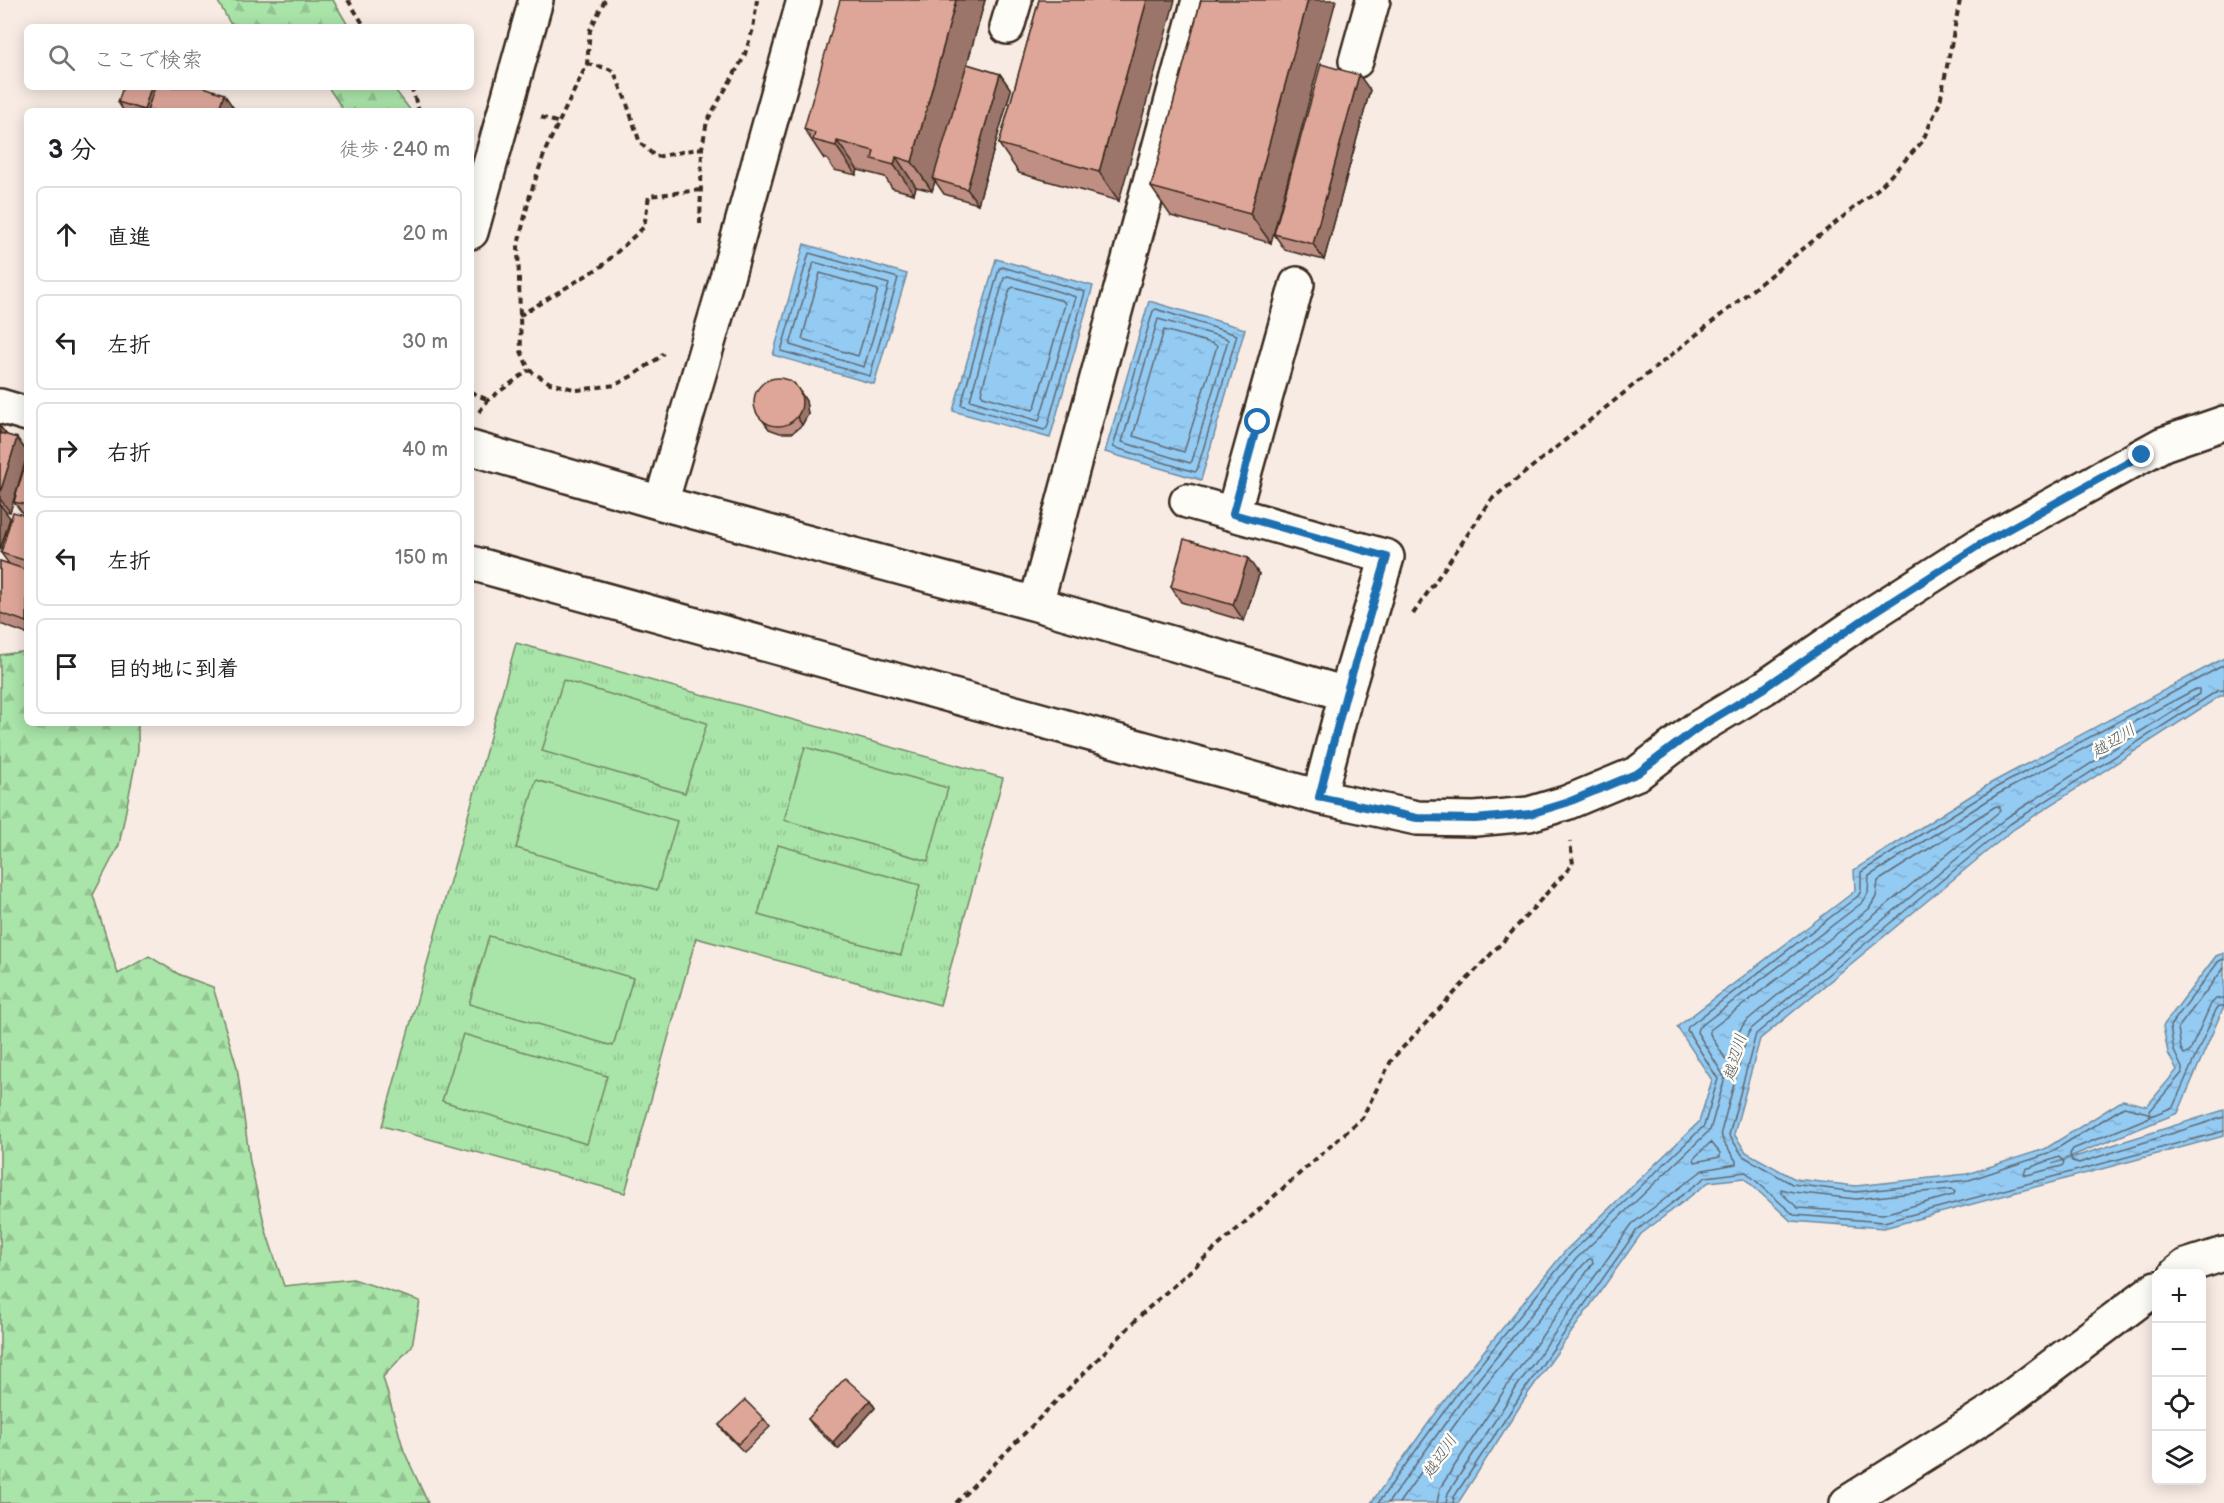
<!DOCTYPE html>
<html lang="ja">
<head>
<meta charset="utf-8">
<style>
  body { margin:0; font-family:"Balsamiq Sans","Klee One",sans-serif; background:#f2f2f2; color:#202124 }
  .controls { position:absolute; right:18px; bottom:18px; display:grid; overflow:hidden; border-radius:9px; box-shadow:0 3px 15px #0003 }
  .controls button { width:54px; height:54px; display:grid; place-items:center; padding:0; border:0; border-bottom:2px solid #e0e0e0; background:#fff; color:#202124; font:30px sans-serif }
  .stop { position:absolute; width:18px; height:18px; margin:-14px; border:4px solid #1f6fb2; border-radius:50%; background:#fff }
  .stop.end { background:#1f6fb2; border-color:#fff; box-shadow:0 2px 6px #0008 }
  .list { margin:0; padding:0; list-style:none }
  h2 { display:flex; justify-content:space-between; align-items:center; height:78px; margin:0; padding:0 24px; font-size:26px }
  h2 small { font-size:20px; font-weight:400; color:#757577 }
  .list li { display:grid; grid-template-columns:39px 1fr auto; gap:18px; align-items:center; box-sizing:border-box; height:96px; margin:0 12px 12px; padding:0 12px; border:2px solid #e0e0e0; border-radius:9px }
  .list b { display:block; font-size:22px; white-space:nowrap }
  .list em { font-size:20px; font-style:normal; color:#757577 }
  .icon { flex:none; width:33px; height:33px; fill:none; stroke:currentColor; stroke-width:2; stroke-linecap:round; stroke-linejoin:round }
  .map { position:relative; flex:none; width:2224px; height:1503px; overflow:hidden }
  .search { position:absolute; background:#fff; box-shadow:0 3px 15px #0003; left:24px; top:24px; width:450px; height:66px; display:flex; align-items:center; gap:15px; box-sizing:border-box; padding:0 21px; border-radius:9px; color:#757577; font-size:22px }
  .panel { position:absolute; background:#fff; box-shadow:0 3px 15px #0003; left:24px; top:108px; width:450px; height:618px; border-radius:9px }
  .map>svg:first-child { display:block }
  .forest { fill:url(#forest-firs); stroke:#728764; stroke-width:1.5 }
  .park { fill:url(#park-tufts); stroke:#728764; stroke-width:1.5 }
  .pitch { fill:#a9e4a9; stroke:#728764; stroke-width:1.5 }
  .water { fill:url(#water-ripples); stroke:#708b9e; stroke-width:1.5 }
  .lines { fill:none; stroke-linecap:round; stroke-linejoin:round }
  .shore { stroke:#5f6a73; stroke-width:1.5 }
  .minor-casing { stroke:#3b2a1e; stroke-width:38 }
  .path { stroke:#3b2a1e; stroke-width:4; stroke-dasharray:6 4.5; stroke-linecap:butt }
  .minor { stroke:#fdfcf7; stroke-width:33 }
  .wall { fill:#bf8f84; stroke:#3b2a1e; stroke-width:1.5 }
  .shaded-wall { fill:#9b746b; stroke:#3b2a1e; stroke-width:1.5 }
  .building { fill:#dea699; stroke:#3b2a1e; stroke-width:1.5 }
  .route { stroke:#1f6fb2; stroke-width:8 }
  .labels { text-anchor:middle; stroke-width:5; stroke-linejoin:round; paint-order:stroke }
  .water-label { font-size:16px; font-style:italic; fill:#565a5e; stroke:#fdfcf7 }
</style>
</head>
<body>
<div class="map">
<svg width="2224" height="1503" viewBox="0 0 2224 1503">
  <defs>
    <pattern id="forest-firs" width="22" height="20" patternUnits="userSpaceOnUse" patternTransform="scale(1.5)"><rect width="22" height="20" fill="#a9e4a9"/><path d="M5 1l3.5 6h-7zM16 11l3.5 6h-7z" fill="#92c491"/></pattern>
    <pattern id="park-tufts" width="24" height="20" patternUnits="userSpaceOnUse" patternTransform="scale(1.5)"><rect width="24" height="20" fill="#a9e4a9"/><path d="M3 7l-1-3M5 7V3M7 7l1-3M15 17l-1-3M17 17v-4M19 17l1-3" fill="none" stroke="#92c491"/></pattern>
    <pattern id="water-ripples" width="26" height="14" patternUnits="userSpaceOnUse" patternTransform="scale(1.5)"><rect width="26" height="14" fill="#94cbf3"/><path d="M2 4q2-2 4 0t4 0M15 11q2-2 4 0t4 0" fill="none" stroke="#80aed0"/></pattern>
  </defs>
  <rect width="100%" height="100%" fill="#f7ebe4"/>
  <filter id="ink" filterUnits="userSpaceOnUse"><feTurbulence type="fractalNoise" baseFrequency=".0167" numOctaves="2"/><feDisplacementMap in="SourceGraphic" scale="12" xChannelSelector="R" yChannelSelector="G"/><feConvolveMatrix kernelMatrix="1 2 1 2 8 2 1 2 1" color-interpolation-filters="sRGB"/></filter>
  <g filter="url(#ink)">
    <path class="forest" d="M217,0H333L349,27H247L230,23Z
      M328,87H393L411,111H344Z
      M27,651V723H138V750L119,845L93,895L118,974L149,956L180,975L213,987L237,1067L250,1162L266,1231L284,1286L353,1279L420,1301L412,1346L383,1377L404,1451L428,1503H0V655Z"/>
    <path class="park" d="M516,643L1003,778L940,1005L696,938L625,1193L382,1126Z"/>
    <path class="pitch" d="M563,680L707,723L685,793L542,751Z
      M805,747L948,788L928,861L784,820Z
      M536,780L677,821L657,890L516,848Z
      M778,845L920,885L901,955L758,915Z
      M489,936L633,978L613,1046L469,1004Z
      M463,1034L607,1076L587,1144L442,1101Z"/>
    <path class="water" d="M804,244L907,274L874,384L773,355Z
      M996,259L1093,286L1050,438L953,411Z
      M1149,301L1245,329L1201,480L1105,452Z
      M2224,658V696H2220L2014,829L1760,1039L1734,1134L1746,1152L1795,1179L1856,1186L1967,1174L2045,1149L2123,1100L2147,1106L2177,1070L2168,1053L2163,1026L2216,956L2224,953V1006L2178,1113L2052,1164L2224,1110V1136L1884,1228L1791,1221L1744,1178L1709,1182L1641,1234L1529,1392L1458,1503H1371L1453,1389L1566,1250L1699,1122L1712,1080L1677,1027L1855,891L1854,870L1991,783Z"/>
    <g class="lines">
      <path class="shore" d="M809,253L898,278L870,376L781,351Z
        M814,262L889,284L864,367L790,345Z
        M1003,267L1085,292L1047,428L1044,430L961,405L999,269Z
        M820,273L878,290L858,356L802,339Z
        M1008,276L1076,297L1039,421L970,400L1004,278Z
        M1014,287L1063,301L1065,304L1035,407L1033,410L983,396L981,393L1010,289Z
        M1156,309L1237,335L1197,470L1195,472L1113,447L1153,311Z
        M1158,319L1226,338L1228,340L1192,461L1190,463L1122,442Z
        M1164,330L1214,344L1217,346L1184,452L1133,436Z
        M2224,690L2217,691L2010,824L1756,1034L1729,1135L1743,1156L1792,1184L1856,1192L1969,1180L2048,1154L2124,1107L2148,1113L2150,1117L2073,1149L2070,1154L2072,1161L2079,1163L2224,1117
        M1996,806L2000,807V811L1745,1022L1738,1033L1731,1059L1726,1060L1710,1034V1030L1869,909L1876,897L1878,881Z
        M2224,959L2219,961L2170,1026L2174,1051L2182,1068V1073L2150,1111L2151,1116L2173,1107L2216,1010L2219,1006H2224
        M2224,968L2178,1028L2181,1049L2184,1054L2189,1053L2211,1004L2216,999L2224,998
        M1711,1142L1720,1153V1157L1695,1162L1694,1158Z
        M2059,1157L2064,1162L2062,1166L2027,1175L2024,1174L2026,1169Z
        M1781,1189L1793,1192L1856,1199L1952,1189L1955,1192L1953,1195L1883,1214L1798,1208L1781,1193Z
        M1378,1503L1458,1392L1570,1254L1704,1126L1718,1079L1687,1030L1688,1027L1858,896L1861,891V872L1995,788L2224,665
        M1388,1503L1464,1397L1576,1259L1710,1130L1725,1078L1697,1032L1698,1028L1863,902L1868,893L1869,876L1998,794L2196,689H2199V694L2006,818L1751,1029L1747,1036L1721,1132L1723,1141L1736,1161V1164L1703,1170L1632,1224L1518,1385L1448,1493L1446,1503
        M1399,1503L1471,1402L1583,1265L1589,1259H1592L1593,1263L1511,1380L1440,1488L1437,1503
        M1453,1503L1454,1497L1525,1389L1637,1230L1706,1177L1746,1172L1794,1215L1884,1222L2224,1131"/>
      <g class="minor-casing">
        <path id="minor" d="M1007,27L1015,0
          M1356,61L1373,0
          M471,232L536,0
          M0,406L27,414
          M471,448L661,503L1036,604L1346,694
          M1187,501L1387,557L1346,694L1319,797
          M661,503L725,285L804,0
          M1233,514L1297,284
          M471,563L1319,797L1417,818L1475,819L1529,814L1566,803L1638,773L1696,729L1764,688L1864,619L1978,546L2163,444L2224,423
          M1036,604L1199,0
          M2176,1274L2186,1266L2224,1254
          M1847,1503L1991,1412L2156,1288"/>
      </g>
      <path class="path" d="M348,0L365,27
        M605,0L590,30L587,64L546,149L530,195L518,245L521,351L529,370L550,383L578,390L615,385L634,375L660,357L663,353
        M587,64L607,68L614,72L625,98L640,143L656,157L702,148
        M411,87L419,111
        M541,117L559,123
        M700,224L702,148L707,121L744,57L753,29L757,0
        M519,316L602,266L644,227L649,196L701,190
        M471,392L488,400
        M479,412L488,400L529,370
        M1413,614L1492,499L1880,187L1922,142L1940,102L1960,0
        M956,1503L1144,1312L1362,1118L1392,1059L1510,934L1573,864L1570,842"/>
      <use href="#minor" class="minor"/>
    </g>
    <path class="wall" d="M985,0L967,64L1000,74L1011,90L978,204L944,194L935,181L932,191L916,187L914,194L892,188L885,177L858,170L856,175L834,170L827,159H824L804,129Z
      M1039,0L1119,201L1019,173L999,144Z
      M1201,0L1271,243L1171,216L1151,187Z
      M1370,90L1324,260L1285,250L1274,234Z
      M118,102L235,110V111H128L123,110Z
      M794,383L806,401L808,414L802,425L792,433H780L769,429L756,411Z
      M0,427L7,435L17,438L27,452V456L10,512L4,511L10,518L0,550Z
      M27,458V634L0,624V561L9,564L1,553L24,515L14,502Z
      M1259,574L1244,621L1181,602L1171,587Z
      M870,1400L875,1408L838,1449L814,1427L808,1419Z
      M764,1419L770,1427L744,1452L725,1433L719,1425Z"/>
    <path class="shaded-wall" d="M956,0H985L935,179H933L935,181L932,191L912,162Z
      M1147,0H1175L1119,201L1099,172Z
      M1308,0H1336L1271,243L1250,214Z
      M1000,74L1011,90L978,204L967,189Z
      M1359,75L1370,90L1324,260L1313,244Z
      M151,87H159L151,111H144V110Z
      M224,94L235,110V111H218Z
      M837,141L858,170L856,175L836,146Z
      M896,157L916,187L914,194L894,165Z
      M801,393L806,401L808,414L802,425L797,417Z
      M0,426L11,441L0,435Z
      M17,438L27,452V456L10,512L0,499V493Z
      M0,504L10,518L0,550Z
      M1248,558L1259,574L1244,621L1233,605Z
      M870,1400L875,1408L838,1449L833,1442Z"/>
    <path class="building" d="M840,0H956L912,162L896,157L894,165L872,159L874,151L837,141L836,146L813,140L815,133L804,129Z
      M1039,0H1147L1099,172L999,144Z
      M1201,0H1308L1250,214L1151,187Z
      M967,64L1000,74L967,189L933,179Z
      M1321,64L1359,75L1313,244L1274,234Z
      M123,87H151L144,110L118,102Z
      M155,87H204L224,94L218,111H147Z
      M754 402a24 24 0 1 1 48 0a24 24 0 1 1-48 0Z
      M0,433L17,438L0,493Z
      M27,458V505L14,502Z
      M13,512L27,516V561L1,553Z
      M1184,539L1248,558L1233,605L1171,587Z
      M0,561L27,570V622L0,613Z
      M845,1378L870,1400L833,1442L808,1419Z
      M745,1400L764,1419L738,1444L719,1425Z"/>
  </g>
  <g class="lines" filter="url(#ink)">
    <path class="route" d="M1258,422L1233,514L1387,557L1346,694L1319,797L1417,818L1475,819L1530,814L1566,803L1638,773L1696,729L1764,688L1864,619L1978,546L2142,455"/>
  </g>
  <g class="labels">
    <g class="water-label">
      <text transform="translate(2113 740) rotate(-32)" y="6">越辺川</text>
      <text transform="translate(1734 1057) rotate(-74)" y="6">越辺川</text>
      <text transform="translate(1439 1456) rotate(-56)" y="6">越辺川</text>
    </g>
  </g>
</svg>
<div class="controls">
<button>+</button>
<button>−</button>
<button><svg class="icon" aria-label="locate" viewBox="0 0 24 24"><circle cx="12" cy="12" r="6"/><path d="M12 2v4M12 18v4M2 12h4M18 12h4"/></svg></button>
<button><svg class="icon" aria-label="layers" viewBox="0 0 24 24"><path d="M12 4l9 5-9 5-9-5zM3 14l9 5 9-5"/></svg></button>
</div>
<div class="stop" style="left:1258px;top:422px"></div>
<div class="stop end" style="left:2142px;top:455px"></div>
<div class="search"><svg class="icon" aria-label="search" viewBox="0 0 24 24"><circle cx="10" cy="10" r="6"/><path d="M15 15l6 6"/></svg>ここで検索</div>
<section class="panel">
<h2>3 分<small>徒歩 · 240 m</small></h2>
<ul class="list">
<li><svg class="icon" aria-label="ahead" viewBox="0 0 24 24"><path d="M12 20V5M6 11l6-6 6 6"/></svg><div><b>直進</b></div><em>20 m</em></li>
<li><svg class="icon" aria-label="left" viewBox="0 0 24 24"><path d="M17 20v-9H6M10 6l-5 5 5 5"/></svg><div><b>左折</b></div><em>30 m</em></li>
<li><svg class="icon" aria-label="right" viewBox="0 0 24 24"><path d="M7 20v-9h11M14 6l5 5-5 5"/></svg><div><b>右折</b></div><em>40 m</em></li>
<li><svg class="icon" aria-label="left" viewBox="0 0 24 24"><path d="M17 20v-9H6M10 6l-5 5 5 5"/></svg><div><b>左折</b></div><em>150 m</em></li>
<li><svg class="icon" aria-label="arrive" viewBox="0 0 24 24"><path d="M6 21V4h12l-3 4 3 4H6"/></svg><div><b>目的地に到着</b></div></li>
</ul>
</section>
</div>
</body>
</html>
